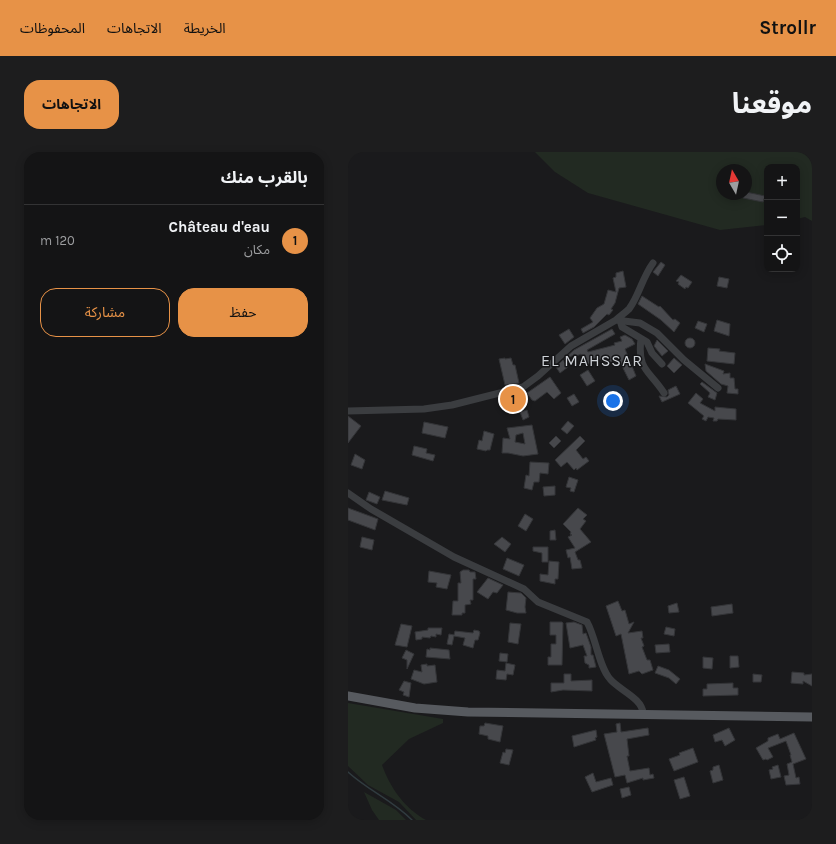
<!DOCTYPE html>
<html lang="ar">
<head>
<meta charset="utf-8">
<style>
  body { margin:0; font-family:Karla,"Noto Sans Arabic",sans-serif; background:#1d1d1e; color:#f1f3f6; direction:rtl }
  .controls { position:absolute; right:12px; top:12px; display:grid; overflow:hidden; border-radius:8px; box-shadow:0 2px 10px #0003 }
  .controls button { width:36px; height:36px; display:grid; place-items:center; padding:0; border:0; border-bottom:1px solid #333334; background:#141415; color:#f1f3f6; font:20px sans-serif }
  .compass { position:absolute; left:368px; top:12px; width:36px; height:36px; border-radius:50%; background:#141415; box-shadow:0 2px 10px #0003; rotate:351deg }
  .you { position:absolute; left:265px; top:249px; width:14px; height:14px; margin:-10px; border:3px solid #fff; border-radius:50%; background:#1a73e8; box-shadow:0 0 0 6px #1a73e833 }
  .badge { display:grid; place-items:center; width:26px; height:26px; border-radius:50%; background:#e79247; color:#111; font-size:13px; font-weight:700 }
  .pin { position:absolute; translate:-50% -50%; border:2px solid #fff; box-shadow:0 1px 4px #0006 }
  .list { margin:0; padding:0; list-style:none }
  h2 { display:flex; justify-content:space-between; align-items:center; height:52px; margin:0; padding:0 16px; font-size:17px }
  h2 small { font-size:13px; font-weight:400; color:#9d9ea0 }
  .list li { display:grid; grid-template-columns:26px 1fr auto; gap:12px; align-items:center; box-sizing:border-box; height:72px; padding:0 16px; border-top:1px solid #333334 }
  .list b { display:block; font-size:15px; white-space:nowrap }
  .list p { margin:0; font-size:13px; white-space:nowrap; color:#9d9ea0 }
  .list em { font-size:13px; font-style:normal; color:#9d9ea0 }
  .actions { display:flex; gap:8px; padding:12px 16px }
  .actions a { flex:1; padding:9px 0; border:1px solid #e79247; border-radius:16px; text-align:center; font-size:14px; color:#e79247 }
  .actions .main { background:#e79247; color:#111 }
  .icon { flex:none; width:22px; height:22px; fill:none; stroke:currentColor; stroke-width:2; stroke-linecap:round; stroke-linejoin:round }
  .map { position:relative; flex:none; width:464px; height:668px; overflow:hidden; direction:ltr; border-radius:16px }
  header { display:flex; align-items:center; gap:24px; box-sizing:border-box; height:56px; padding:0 20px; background:#e79247; color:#111 }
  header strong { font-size:19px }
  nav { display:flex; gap:22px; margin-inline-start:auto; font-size:14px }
  .intro { display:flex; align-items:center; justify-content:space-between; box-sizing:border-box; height:96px; padding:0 24px }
  h1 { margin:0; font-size:28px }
  .button { padding:10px 18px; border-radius:16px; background:#e79247; color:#111; font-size:14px; font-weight:700 }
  main { display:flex; gap:24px; padding:0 24px }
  aside { flex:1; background:#141415; border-radius:16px; box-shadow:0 2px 10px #0003 }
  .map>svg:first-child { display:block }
  .green { fill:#222a22; fill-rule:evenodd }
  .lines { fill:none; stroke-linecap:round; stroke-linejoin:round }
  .stream { stroke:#303b3f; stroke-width:1.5 }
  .building { fill:#47484c; stroke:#343538; fill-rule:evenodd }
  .minor { stroke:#3b3d40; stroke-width:7 }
  .major { stroke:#575a5f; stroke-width:9 }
  .labels { text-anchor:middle; stroke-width:3; stroke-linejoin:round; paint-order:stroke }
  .quarter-label { font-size:16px; letter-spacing:1px; fill:#ced2d7; stroke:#151517 }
</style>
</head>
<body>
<header>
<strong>Strollr</strong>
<nav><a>الخريطة</a><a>الاتجاهات</a><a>المحفوظات</a></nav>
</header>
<div class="intro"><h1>موقعنا</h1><a class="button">الاتجاهات</a></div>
<main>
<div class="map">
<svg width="464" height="668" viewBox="0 0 464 668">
  <rect width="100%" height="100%" fill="#1a1a1c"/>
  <path class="green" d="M187,0H464V69L457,65L449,67V15H419V73L372,78L240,41L207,20ZM374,18H398V42H374Z
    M0,551L95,567V571L61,587L34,613C42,635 56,656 78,668H68L51,650L20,633L0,614Z
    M16,640L48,658L58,668H31L24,658Z"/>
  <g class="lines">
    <path class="stream" d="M0,620C21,639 44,648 64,668"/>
  </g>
  <path class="building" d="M398,40L417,44L415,50L395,46Z
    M313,110L317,113L310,124L305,120Z
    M275,119L278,135L271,136L267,151L263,157L265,158L261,163L259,162L246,175L235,181L233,177L245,170L242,166L249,156L256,152L260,138L268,140L265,126L268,125V121Z
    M333,123L344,130L340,136L338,135L337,137L330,132L331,130L328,129Z
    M371,125L381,127L379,136L369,134Z
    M294,144L311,155L312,154L325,168L327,167L332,171L326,180L313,168L290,152Z
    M369,168L382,172L381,184L366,179Z
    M350,169L359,172L356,180L347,176Z
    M221,177L226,185L217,192L211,183Z
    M264,177L267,182L239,198L240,200L267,193L266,191L274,189L272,185L277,183L284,187L287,192L277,197L288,224L281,228L271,208L255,212L253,207L238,213L233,202L228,204L227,202L217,208L216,207L226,198Z
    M337 191a5 5 0 1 1 10 0a5 5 0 1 1-10 0Z
    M309,188L320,199L314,204L306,194Z
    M360,196L372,197L371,199L387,201L386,212L359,209Z
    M157,206V207L163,206L165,213H167L171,231L157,233L151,207Z
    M326,206L334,213L326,221L319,214Z
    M215,208L220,215L212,221L208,215Z
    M357,212L376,219L375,222L382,221V226H386L387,237H390V242L379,241L380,234L373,232L358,219Z
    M240,218L247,229L239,234L232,223Z
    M202,225L213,241L206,247L199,240L187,249L184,248L179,241Z
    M354,230L369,241L367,248L360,245L362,241L352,232Z
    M328,234L332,242L314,250L311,244L319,245L321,243L320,238Z
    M348,241L355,247L352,251L367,259V255L388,257V268L370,267L369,269H365L366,266L360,265L358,269L354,267L356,264L340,251Z
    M168,242L171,246L170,250L162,256V252L159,249V246Z
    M226,242L231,250L224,254L219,246Z
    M179,258L181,265L175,268L172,260Z
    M0,264L13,274L0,291Z
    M220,269L226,274L219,282L213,277Z
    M76,270L100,275L97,286L74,281Z
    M184,273L190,302L175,304L160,301H154L155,286L162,287L159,276ZM175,281L177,292L167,290L168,283Z
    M136,279L146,282L142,298H139L138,299L129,297L131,288L134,289Z
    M208,284L213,289L206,296L201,291Z
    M232,284L237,289L228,298L235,307L238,305L241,309L229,318L228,316L226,318L219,310L213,315L207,308Z
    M66,294L79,297L78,301L87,303L85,309L64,303Z
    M7,302L17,308L14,317L3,313Z
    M182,310L201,311L200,322L192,321L191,330H186L184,338L176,336L178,323L181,324Z
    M221,325L230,328L226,340L222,339L223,336L218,335Z
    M207,334V343L196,344L195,335Z
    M37,339L61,346L59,353L34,348Z
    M21,340L32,345L29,352L18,348Z
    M0,356L30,367L27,378L0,368Z
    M230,356L239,363L235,367L238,369L232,377L243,390L227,400L230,408H232L234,416L224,417L222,405L220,406L218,398L227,396L220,385L224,383L222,382L223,380L215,372Z
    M177,362L185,367L178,379L170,374Z
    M207,378L208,388H202V379Z
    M14,385L26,388L24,398L12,395Z
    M154,385L163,392L157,400L146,392Z
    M185,395H200V410H194V401L185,399Z
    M159,406L176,413L171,424L155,417Z
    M201,409L211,410L210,427H207V432L192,429V422L200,423Z
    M115,418H121L122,420H127L128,427H125V448H122L123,452L117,453V461H114V463H104L105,449H110V431H113L112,420Z
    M81,419L103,423L99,437L88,435L89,431L80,430Z
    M140,426L155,433L149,441L145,440L140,447L129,440Z
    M160,440L173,441L178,446L177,455L178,461H169L158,458Z
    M270,449L274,459L277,458L281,472L286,470L280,481L294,479L295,486H293L296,494L294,495L299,508H302L305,518L294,522L291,519L281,522L273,482L268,484L258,454Z
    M329,451L331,460L321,461L320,454Z
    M384,452L385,461L364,464L363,455Z
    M202,470H214L215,471L214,513H200V505H203V492H208V483H202Z
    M226,470L234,473L235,482L238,481L243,495V503H245L248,515L241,516V513L237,511L236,504H239L235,493L222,496L218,471Z
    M162,471L173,472L170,492L160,490Z
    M53,472L64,474L59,495L47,493Z
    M318,475L327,477L326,484L316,482Z
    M80,476H94L93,483L88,482V485L83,484L82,486L74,485V487L68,488L67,480L80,478Z
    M126,478L131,479L132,481L130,488H127L125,496L115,493L117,486L106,484L104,493L99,492L101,482L106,483L107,479L125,481Z
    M321,492L322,500L308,501L307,493Z
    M82,496L101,498L102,507L78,505L79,497L82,498Z
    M58,498L66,502L59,517V508L54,506Z
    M152,501L160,502L159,510L151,509Z
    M382,504H390L391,515L382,516Z
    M355,505L365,506L364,517L355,516Z
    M158,511L167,513L165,523L159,522L158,528L148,527L149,518L157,519Z
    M79,512V514L87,513L89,530L76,532L63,527L66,518L74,520L73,513Z
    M310,514L321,518L332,527L328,532L321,526L307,521Z
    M444,520L456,521V523L464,522V534L455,529V532L443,531Z
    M216,522H223V529L244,528V539L215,538L203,540V531H216Z
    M405,522L414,523L413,530H405Z
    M56,529L63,531L61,545L55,543L56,540L51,538Z
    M385,531V536H390V543L355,544V537H359V532Z
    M137,571L155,574L152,590L140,587V584L131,582L132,574H136Z
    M272,571L273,580L300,576L301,583L279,587L281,604H279L282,619L301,616L302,623L305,622L306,626L295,628V626L279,631L277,623L267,625L256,582L269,580L268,572Z
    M381,576L387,588L377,594L374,588L367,590L365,583Z
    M248,578L249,585L247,586L248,588L226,595L224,584Z
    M446,581L458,607L445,612L448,626L451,625L452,632L438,633L436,624L441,623L439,612L444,610L442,603H443L438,589L420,596L425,605L419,608L418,607L415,608L408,596L420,589V586L430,582L432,587Z
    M345,596L350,610L326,619L321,607L332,603L331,601Z
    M158,597L165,598L161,613L152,611L155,600L157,601Z
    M371,613L375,628L365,631L362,619L365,618V615Z
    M430,613L433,625L423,627L421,618L425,617L424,615Z
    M245,621L248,630L263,626L265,633L244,640L237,625Z
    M336,625L342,644L332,647L326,628Z
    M281,635L283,643L274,646L272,637Z"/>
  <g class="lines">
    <path class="minor" d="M268,168C272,164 277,161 281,157C291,144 294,126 305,111
      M272,168L274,175L299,190L304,201L314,212
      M293,187C289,218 301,218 316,241
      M0,259L76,257L104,253L175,235L190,224L223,194L268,168L292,171L309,181L336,208L370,236
      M0,341L23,357L106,405L176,437L190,450L239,470C248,486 251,515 262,527C271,538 294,546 295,561"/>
    <path class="major" d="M0,544L67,556L120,560L464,565"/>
  </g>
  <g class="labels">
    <g class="quarter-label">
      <text x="244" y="214">EL MAHSSAR</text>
    </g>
  </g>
</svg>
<div class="controls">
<button>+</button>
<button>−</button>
<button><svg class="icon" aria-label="locate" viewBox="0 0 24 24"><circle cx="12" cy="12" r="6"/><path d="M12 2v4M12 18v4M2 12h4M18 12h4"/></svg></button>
</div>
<svg class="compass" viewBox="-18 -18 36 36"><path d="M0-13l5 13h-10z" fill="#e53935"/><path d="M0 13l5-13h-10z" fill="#9d9ea0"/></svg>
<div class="you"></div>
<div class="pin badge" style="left:165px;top:247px">1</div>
</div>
<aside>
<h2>بالقرب منك<small></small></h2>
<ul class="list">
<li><span class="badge">1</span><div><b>Château d'eau</b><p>مكان</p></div><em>120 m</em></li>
</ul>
<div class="actions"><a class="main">حفظ</a><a>مشاركة</a></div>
</aside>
</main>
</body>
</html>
